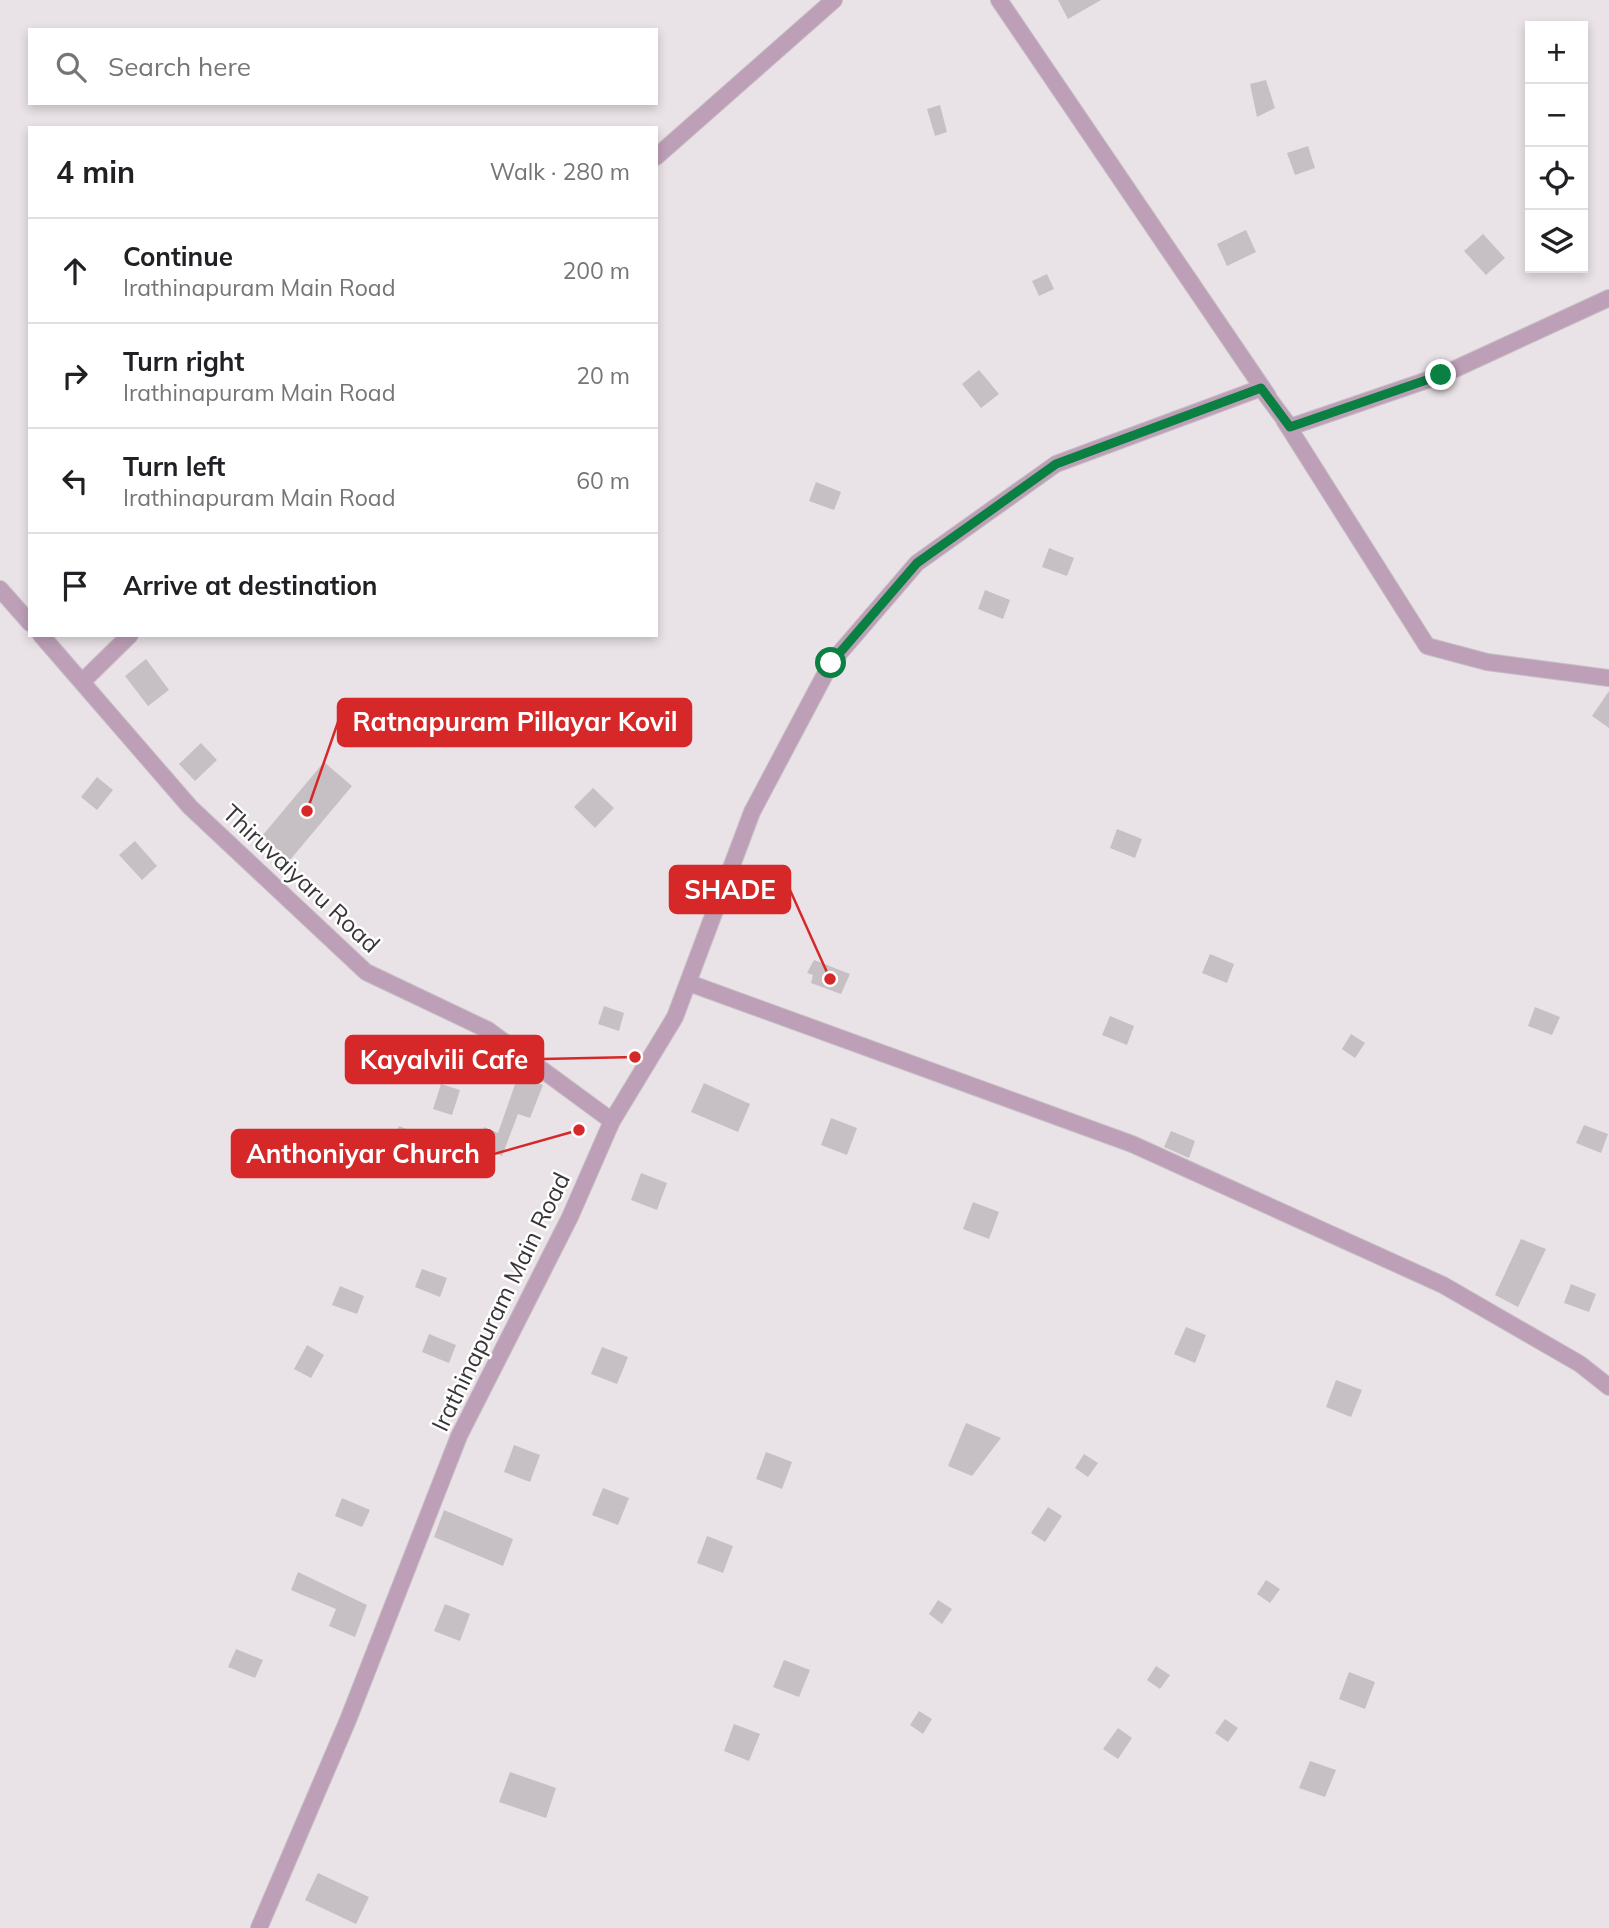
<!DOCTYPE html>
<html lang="en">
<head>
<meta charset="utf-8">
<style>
  body { margin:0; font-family:Mulish,sans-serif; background:#f2f2f2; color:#202124 }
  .controls { position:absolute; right:21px; top:21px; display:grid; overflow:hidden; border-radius:0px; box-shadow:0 4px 10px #0003 }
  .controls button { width:63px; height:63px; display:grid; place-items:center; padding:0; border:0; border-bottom:2px solid #e0e0e0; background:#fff; color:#202124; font:35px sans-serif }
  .stop { position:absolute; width:21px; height:21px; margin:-16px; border:5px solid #0b8043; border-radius:50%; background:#fff }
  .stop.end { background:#0b8043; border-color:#fff; box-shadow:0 2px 7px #0008 }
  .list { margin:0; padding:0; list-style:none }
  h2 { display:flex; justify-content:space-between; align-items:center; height:91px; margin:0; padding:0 28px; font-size:30px }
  h2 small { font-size:23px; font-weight:400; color:#757577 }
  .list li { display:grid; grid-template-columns:46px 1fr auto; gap:21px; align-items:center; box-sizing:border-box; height:105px; padding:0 28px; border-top:2px solid #e0e0e0 }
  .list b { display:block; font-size:26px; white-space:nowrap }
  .list p { margin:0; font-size:23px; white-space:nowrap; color:#757577 }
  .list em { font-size:23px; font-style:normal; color:#757577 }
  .icon { flex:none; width:38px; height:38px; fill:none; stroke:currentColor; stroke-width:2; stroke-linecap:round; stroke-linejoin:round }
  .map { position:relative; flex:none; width:1609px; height:1928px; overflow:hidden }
  .search { position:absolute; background:#fff; box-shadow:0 4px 10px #0003; left:28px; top:28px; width:630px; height:77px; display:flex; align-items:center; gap:18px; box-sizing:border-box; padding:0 24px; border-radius:0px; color:#757577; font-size:26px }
  .panel { position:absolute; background:#fff; box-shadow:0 4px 10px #0003; left:28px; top:126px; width:630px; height:511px; border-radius:0px }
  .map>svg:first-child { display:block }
  .building { fill:#c6c0c5 }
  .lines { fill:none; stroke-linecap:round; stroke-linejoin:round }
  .minor-casing { stroke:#c6bfc4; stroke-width:18 }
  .minor { stroke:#be9fb8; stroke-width:16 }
  .route { stroke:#0b8043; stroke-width:9 }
  .labels { text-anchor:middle; stroke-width:5; stroke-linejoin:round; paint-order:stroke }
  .street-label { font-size:24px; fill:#383537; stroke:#fff }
  .leader { fill:none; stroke:#d62828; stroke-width:2.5 }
  .callout-dot { fill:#d62828; stroke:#fff; stroke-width:2.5 }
  .callout { fill:#d62828; stroke:#d62828; stroke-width:2.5 }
  .callout-label { font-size:26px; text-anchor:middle; font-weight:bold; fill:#fff }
</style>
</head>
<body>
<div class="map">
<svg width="1609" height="1928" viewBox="0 0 1609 1928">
  <rect width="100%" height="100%" fill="#e9e2e7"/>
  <path class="building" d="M1058,0H1101L1068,19Z
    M1266,80L1275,108L1257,117L1250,84Z
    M940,105L947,132L935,136L927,109Z
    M1308,146L1315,168L1295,175L1287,153Z
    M1246,230L1256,252L1227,266L1217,244Z
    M1483,234L1505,258L1486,275L1464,251Z
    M1047,274L1054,289L1039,296L1032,281Z
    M979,370L999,394L981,408L962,384Z
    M816,482L841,492L834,510L809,501Z
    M1049,548L1074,558L1067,576L1042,567Z
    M985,590L1010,600L1003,619L978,609Z
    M146,659L169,690L148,706L125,676Z
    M1609,691V728L1592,716Z
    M201,743L217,760L195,781L179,764Z
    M324,762L352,786L290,860L262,836Z
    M97,777L113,790L97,810L81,797Z
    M593,788L614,808L595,828L574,807Z
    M1117,829L1142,839L1135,858L1110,848Z
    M135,841L157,866L142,880L119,855Z
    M1210,954L1234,964L1227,983L1202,973Z
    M814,960L850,974L841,994L811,983L813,975L807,973Z
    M604,1006L624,1013L619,1031L598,1024Z
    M1535,1007L1560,1017L1552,1035L1528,1026Z
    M1110,1016L1134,1026L1127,1045L1102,1035Z
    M1351,1034L1365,1043L1355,1058L1342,1049Z
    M518,1076L543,1085L530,1118L518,1114L502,1156L477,1146L484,1127L498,1133Z
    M704,1083L750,1104L738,1132L691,1112Z
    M441,1084L460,1090L452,1115L433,1109Z
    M831,1118L857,1128L847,1155L821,1145Z
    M1584,1125L1608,1134L1601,1153L1576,1143Z
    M399,1126L424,1136L416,1154L392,1144Z
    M1171,1131L1195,1141L1189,1158L1164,1147Z
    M641,1173L667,1183L657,1210L631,1200Z
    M973,1202L999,1212L989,1239L963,1229Z
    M1521,1239L1546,1249L1518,1307L1495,1295Z
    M422,1269L447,1278L440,1297L415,1287Z
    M1571,1284L1596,1294L1589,1312L1564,1303Z
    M340,1286L364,1296L357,1314L332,1305Z
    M1186,1327L1206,1335L1195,1363L1174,1354Z
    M429,1334L456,1345L449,1363L422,1352Z
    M307,1345L324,1355L311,1378L294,1369Z
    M602,1347L628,1357L617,1384L591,1374Z
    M1336,1380L1362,1390L1351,1417L1326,1407Z
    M966,1423L1001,1438L972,1476L948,1466Z
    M514,1445L540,1455L530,1482L504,1472Z
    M766,1452L792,1462L782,1489L756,1479Z
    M1084,1454L1098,1463L1088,1477L1075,1468Z
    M603,1488L629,1498L618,1525L592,1515Z
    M342,1498L370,1510L362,1527L335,1516Z
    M1048,1507L1062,1516L1045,1542L1031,1533Z
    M444,1510L513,1539L503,1566L434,1537Z
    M707,1536L733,1546L723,1573L697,1563Z
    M298,1572L367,1605L355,1637L329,1626L336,1609L291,1590Z
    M1266,1580L1280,1589L1270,1603L1257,1594Z
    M938,1600L952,1609L942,1624L929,1614Z
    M445,1604L470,1614L460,1641L434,1631Z
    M236,1649L263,1660L255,1678L228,1667Z
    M784,1660L810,1670L799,1697L773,1687Z
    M1156,1666L1170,1675L1160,1689L1147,1680Z
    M1349,1672L1375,1682L1365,1709L1339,1699Z
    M919,1711L932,1719L923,1734L910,1725Z
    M1225,1719L1238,1728L1228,1742L1215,1733Z
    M734,1724L760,1734L749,1761L724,1751Z
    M1118,1728L1132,1738L1118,1759L1103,1749Z
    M1310,1761L1336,1770L1325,1797L1299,1788Z
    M510,1772L556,1788L546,1818L499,1802Z
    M318,1873L369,1897L356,1924L305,1900Z"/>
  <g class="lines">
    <g class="minor-casing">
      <path id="minor" d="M999,0L1268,396
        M656,157L834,0
        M1284,420L1427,646L1487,662L1609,678
        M0,589L30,623
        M41,635L190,807L366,972L488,1030L612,1121
        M82,682L130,635
        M689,983L1132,1144L1443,1285L1580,1364L1609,1387
        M259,1928L348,1720L459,1436L570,1217L612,1121L675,1017L752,812L831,663L917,563L1056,464L1261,388L1290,427L1442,375L1609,298"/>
    </g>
    <use href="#minor" class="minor"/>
  </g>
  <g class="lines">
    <path class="route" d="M831,663L917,563L1056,464L1261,388L1290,427L1441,375"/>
  </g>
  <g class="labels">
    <g class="street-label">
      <text transform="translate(301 879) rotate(43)" y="8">Thiruvaiyaru Road</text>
      <text transform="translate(501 1302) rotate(-64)" y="8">Irathinapuram Main Road</text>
    </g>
  </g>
  <path class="leader" d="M307 811L338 722M830 979L790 890M635 1057L543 1059M579 1130L494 1154"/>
  <g class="callout-dot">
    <circle cx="307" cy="811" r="7"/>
    <circle cx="830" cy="979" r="7"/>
    <circle cx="635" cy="1057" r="7"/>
    <circle cx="579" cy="1130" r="7"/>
  </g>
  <g class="callout">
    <rect x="338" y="699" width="353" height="47" rx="7"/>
    <rect x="670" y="866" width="120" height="47" rx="7"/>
    <rect x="346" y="1036" width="197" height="47" rx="7"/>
    <rect x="232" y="1130" width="262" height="47" rx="7"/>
  </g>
  <g class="callout-label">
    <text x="515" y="731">Ratnapuram Pillayar Kovil</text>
    <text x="730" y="899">SHADE</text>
    <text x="444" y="1069">Kayalvili Cafe</text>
    <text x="363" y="1163">Anthoniyar Church</text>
  </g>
</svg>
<div class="controls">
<button>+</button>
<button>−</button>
<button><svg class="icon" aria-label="locate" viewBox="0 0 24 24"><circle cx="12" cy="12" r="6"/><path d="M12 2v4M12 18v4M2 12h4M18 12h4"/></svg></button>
<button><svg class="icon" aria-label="layers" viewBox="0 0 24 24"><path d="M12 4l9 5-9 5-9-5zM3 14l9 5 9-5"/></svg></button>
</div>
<div class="stop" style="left:831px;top:663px"></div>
<div class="stop end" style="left:1441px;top:375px"></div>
<div class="search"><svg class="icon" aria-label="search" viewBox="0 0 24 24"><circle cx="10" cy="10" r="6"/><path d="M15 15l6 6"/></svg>Search here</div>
<section class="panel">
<h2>4 min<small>Walk · 280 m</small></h2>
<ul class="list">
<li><svg class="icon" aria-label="ahead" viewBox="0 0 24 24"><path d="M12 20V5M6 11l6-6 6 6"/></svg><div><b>Continue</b><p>Irathinapuram Main Road</p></div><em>200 m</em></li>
<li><svg class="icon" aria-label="right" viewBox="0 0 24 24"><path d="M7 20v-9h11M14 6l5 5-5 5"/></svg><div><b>Turn right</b><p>Irathinapuram Main Road</p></div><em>20 m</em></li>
<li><svg class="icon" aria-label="left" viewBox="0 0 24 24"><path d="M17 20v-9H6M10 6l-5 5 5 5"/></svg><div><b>Turn left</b><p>Irathinapuram Main Road</p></div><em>60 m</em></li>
<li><svg class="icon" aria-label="arrive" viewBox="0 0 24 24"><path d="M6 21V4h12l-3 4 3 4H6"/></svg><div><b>Arrive at destination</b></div></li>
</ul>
</section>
</div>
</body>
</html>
